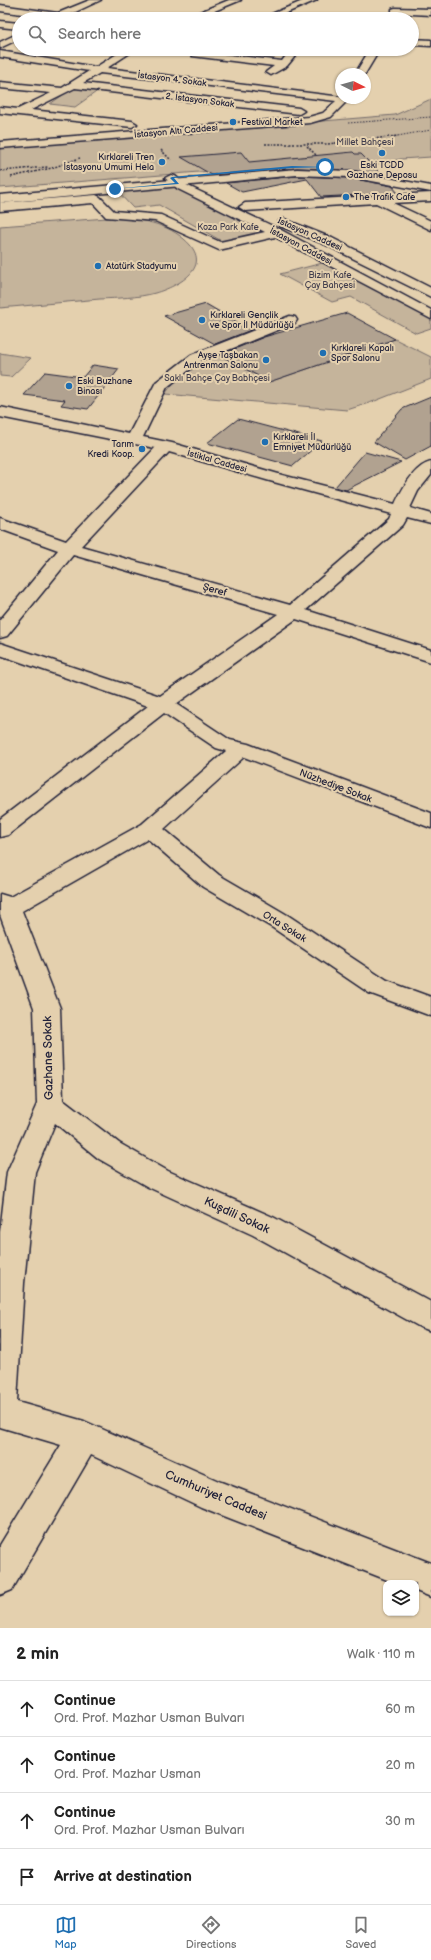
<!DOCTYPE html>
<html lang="en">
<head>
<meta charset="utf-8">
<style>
  body { margin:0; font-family:"Balsamiq Sans",sans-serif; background:#f6f6f6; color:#222 }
  .controls { position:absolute; right:12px; bottom:12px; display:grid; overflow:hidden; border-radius:8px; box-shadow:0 1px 3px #0004 }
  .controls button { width:36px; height:36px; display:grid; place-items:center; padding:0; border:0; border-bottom:1px solid #e0e0e0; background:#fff; color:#222; font:20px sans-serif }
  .compass { position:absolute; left:335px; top:68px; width:36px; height:36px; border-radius:50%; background:#fff; box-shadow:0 1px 3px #0004; rotate:95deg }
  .stop { position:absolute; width:12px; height:12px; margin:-9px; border:3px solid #1f6fb2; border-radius:50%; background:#fff }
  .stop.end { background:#1f6fb2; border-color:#fff; box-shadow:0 1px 4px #0008 }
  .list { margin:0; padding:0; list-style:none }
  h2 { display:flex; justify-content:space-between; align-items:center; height:52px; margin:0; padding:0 16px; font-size:17px }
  h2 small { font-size:13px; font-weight:400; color:#767676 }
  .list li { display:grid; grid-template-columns:26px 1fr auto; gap:12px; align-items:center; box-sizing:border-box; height:56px; padding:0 16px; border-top:1px solid #e0e0e0 }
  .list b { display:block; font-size:15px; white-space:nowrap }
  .list p { margin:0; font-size:13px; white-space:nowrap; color:#767676 }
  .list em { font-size:13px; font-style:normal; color:#767676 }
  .icon { flex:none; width:22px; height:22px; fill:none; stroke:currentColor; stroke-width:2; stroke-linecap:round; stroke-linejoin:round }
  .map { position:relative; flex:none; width:431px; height:1628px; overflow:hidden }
  .search { position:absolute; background:#fff; box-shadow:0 1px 3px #0004; left:12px; right:12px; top:12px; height:44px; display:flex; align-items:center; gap:10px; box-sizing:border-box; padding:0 14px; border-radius:22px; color:#767676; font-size:15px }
  .sheet { height:276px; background:#fff }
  nav { display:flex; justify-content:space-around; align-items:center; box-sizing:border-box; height:56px; border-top:1px solid #e0e0e0; background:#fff; font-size:11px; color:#767676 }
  nav a { display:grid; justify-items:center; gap:2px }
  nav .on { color:#1f6fb2 }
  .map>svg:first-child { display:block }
  .green { fill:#c5b49b; stroke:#746b6b }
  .building { fill:#b1a290; stroke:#22223b }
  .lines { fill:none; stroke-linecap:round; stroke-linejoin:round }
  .minor-casing { stroke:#22223b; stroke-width:3 }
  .major-casing { stroke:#22223b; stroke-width:3 }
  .path-far1 { stroke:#22223b; stroke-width:1; stroke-dasharray:1.5 1.5; stroke-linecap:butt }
  .path { stroke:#22223b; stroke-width:1.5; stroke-dasharray:2 1.5; stroke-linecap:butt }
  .minor { fill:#e4d0ae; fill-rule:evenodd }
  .major { fill:#e4d0ae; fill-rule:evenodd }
  .route { fill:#1f6fb2 }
  .poi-dot { fill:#1f6fb2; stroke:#e4d0ae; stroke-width:1.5 }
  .labels { text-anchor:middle; stroke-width:4; stroke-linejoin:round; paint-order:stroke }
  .far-street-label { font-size:9px; fill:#22223b; stroke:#e4d0ae }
  .far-poi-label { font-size:9px; fill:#22223b; stroke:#e4d0ae; text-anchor:start }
  .far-park-label { font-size:9px; fill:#433f4e; stroke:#e4d0ae }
  .street-label { font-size:10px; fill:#22223b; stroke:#e4d0ae }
  .near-street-label { font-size:12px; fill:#22223b; stroke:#e4d0ae }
</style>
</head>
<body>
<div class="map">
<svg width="431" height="1628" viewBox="0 0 431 1628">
  <rect width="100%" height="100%" fill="#e4d0ae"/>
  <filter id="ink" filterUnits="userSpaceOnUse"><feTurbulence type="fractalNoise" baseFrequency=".025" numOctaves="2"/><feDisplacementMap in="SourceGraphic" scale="8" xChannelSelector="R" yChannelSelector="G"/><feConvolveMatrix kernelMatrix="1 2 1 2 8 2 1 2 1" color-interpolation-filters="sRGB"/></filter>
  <g filter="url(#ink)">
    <path class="green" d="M74,87L99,90L75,107L50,104Z
      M431,99V157L401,159L367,166L286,165L0,188V148L395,115Z
      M178,183L277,233L225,243L159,205L133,208L115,189Z
      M107,218C133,218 163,221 184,239C216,266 179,286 155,293C137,298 118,298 100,299C67,302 33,305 0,308V226Z
      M330,261L431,314V328L416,333L351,297L332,302L280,274Z
      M395,339L431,357V379L375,401L347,410L165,394C180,373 194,364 217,353L269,382Z
      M0,353L31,358L11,377L0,376Z"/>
    <path class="building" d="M241,152L249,162L353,152L355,154H361L382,175L350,170L297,168L212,175L181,157Z
      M297,176L350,178L392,186L398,193L321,197L307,179L242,192L226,183Z
      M206,304L251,330L215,344L164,316Z
      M347,313L395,339L269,382L220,355L264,337Z
      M93,365L119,369L88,409L61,405L65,400L24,395L45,372L83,377Z
      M431,397V446L405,460L374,442L402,409Z
      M238,419L322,441L293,466L207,443Z
      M365,452L401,462L346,490L335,487Z"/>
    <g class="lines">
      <g class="minor-casing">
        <path id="minor" d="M90,0H101L69,15L85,17L86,19H58L0,11V5L58,13Z
          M229,0H241L195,19H183Z
          M305,0H317L272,19H260Z
          M395,8L431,9V15L392,13V9Z
          M0,21L19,23V29L0,27Z
          M19,33V39L0,48V42Z
          M412,39L431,40V46L412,45Z
          M125,49H136L107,68L350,98L331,117L310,123L0,148V142L309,117L323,113L336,101L100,73L83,83L299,108L304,111L299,114L75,88L31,110L132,121L137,124L132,127L0,113V107L18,109L51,93L0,88V82L62,88L89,71L0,57V51L96,67Z
          M197,49H208L204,52L282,61L291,49H301L287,66L271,75L266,72L274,66L192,56V52Z
          M370,49H380L365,74H355Z
          M171,175L175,176L186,185L281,230L431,310V319L275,237L219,250L155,221L106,217L93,203L0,211V203L96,195L100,197L114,211L161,215L220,242L265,232L178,189L165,178Z
          M431,193V201L393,203L431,221V230L376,203L245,211L239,207L245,203Z
          M284,219L332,238L431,288V297L324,244L280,226L278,223L280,220Z
          M290,316L295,317L297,320L295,323L201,361L167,387L143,437L172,443L282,475L395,504C402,489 414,466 431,462V475L418,491L410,508L431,514V524L407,518L403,525L306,610L431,650V662L296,619L176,704L230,740L248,744L431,813V828L244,757L164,829L219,875L289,916L387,981L431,997V1016L369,993L273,928L203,887L148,839L22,911L60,1008L63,1100L119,1143L168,1171L273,1217L431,1302V1331L420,1327L253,1235L148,1187L99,1159L55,1123L35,1172L24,1283L17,1402L84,1421L221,1482L431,1563V1597L416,1591V1583H395L201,1507L91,1455L12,1590L0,1595V1545L61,1445L0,1427V1232L7,1172L37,1104L34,1008L0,915V894L10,897L142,824L226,751L216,748L164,713L8,835L0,837V819L148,706L0,655V643L160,696L278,614L73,555L7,636L0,638V620L58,550L0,529V518L66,541L155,448L0,417V407L129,434L156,382L191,355ZM169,452L270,481L391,514L389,519L290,605L81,546Z"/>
      </g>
      <g class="major-casing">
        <path id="major" d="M297,169L350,171L431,186V192L350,177L297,175L0,203V195Z"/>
      </g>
      <path class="path-far1" d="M348,123L431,117
        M392,137L431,130"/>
      <path class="path" d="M265,144H327L398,136
        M307,146L316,155
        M161,150L171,160
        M0,171L48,167
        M11,177L52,168L80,158"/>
      <use href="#minor" class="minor"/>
      <use href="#major" class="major"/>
    </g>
  </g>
  <path class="route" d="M292,166L326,167L292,168L174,178L179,184L113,189L175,183L170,178L172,177Z"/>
  <g class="poi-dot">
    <circle cx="233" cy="122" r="4"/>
    <circle cx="382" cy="153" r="4"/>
    <circle cx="162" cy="162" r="4"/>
    <circle cx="346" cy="197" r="4"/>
    <circle cx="98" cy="266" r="4"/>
    <circle cx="202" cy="320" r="4"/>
    <circle cx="323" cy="353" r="4"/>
    <circle cx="266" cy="360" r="4"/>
    <circle cx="69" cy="386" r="4"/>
    <circle cx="265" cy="442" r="4"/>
    <circle cx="142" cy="449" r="4"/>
  </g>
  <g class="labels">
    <g class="far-street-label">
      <text transform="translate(172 79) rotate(7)" y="3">İstasyon 4. Sokak</text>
      <text transform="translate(200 100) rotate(7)" y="3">2. İstasyon Sokak</text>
      <text transform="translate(176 131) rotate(-5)" y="3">İstasyon Altı Caddesi</text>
      <text transform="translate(310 234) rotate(24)" y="3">Istasyon Caddesi</text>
      <text transform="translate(301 246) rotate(28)" y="3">İstasyon Caddesi</text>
      <text transform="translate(217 461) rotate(16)" y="3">İstiklal Caddesi</text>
    </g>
    <g class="far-poi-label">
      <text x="241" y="125">Festival Market</text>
      <text x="154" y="160" text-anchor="end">Kırklareli Tren<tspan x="154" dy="10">İstasyonu Umumi Hela</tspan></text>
      <text x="382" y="168" text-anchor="middle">Eski TCDD<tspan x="382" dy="10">Gazhane Deposu</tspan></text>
      <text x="354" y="200">The Trafik Cafe</text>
      <text x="106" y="269">Atatürk Stadyumu</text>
      <text x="210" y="318">Kırklareli Gençlik<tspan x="210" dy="10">ve Spor İl Müdürlüğü</tspan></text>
      <text x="331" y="351">Kırklareli Kapalı<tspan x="331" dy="10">Spor Salonu</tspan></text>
      <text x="258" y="358" text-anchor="end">Ayşe Taşbakan<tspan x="258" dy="10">Antrenman Salonu</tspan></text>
      <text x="77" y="384">Eski Buzhane<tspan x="77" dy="10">Binası</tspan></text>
      <text x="273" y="440">Kırklareli İl<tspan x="273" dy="10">Emniyet Müdürlüğü</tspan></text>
      <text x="134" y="447" text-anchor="end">Tarım<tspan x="134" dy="10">Kredi Koop.</tspan></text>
    </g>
    <g class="far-park-label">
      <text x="365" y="145">Millet Bahçesi</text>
      <text x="228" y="230">Koza Park Kafe</text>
      <text x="330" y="278">Bizim Kafe<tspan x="330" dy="10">Çay Bahçesi</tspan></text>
      <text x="217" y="381">Saklı Bahçe Çay Babhçesi</text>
    </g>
    <g class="street-label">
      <text transform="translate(215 589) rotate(16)" y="4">Şeref</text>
      <text transform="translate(336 785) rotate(21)" y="4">Nüzhediye Sokak</text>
      <text transform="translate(285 926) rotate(32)" y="4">Orta Sokak</text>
    </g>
    <g class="near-street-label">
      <text transform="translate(48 1058) rotate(-91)" y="4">Gazhane Sokak</text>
      <text transform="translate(237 1215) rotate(25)" y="4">Kuşdili Sokak</text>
      <text transform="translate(216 1495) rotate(23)" y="4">Cumhuriyet Caddesi</text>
    </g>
  </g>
</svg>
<div class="controls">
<button><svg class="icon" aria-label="layers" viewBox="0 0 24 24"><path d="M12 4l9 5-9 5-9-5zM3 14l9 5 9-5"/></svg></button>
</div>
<svg class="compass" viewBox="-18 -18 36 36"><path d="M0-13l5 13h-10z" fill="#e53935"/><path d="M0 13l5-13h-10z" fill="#767676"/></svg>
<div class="stop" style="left:325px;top:167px"></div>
<div class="stop end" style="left:115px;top:189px"></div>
<div class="search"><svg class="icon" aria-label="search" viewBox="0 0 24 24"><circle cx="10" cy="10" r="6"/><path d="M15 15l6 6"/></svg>Search here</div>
</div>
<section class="sheet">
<h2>2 min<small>Walk · 110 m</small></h2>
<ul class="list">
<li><svg class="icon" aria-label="ahead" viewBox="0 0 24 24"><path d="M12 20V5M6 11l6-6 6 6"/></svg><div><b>Continue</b><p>Ord. Prof. Mazhar Usman Bulvarı</p></div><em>60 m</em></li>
<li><svg class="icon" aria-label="ahead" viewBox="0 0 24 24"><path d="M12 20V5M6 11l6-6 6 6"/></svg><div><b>Continue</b><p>Ord. Prof. Mazhar Usman</p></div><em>20 m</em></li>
<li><svg class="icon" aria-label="ahead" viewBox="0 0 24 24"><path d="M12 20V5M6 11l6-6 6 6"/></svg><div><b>Continue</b><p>Ord. Prof. Mazhar Usman Bulvarı</p></div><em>30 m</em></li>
<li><svg class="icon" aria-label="arrive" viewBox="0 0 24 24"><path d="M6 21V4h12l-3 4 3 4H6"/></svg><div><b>Arrive at destination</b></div></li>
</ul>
</section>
<nav>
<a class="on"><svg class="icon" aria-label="map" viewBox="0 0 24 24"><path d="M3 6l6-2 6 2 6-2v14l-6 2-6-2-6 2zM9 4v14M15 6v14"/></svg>Map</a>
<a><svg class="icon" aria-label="directions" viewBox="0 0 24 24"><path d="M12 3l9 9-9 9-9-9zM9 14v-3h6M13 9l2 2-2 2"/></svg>Directions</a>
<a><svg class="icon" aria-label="saved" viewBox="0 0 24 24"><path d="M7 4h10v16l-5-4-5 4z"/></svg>Saved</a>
</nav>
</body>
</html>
